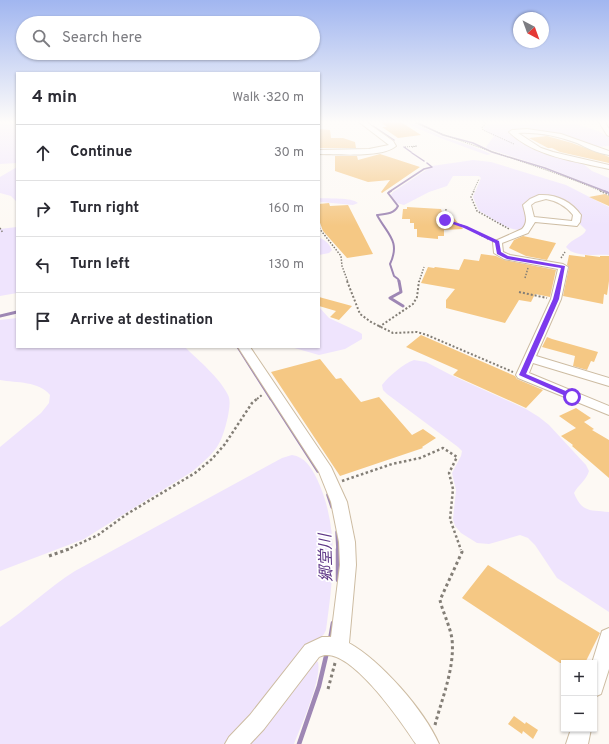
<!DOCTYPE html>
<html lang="en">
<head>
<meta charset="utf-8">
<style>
  body { margin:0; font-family:Overpass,"Noto Sans JP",sans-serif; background:#f7f7f7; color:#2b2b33 }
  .controls { position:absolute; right:12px; bottom:12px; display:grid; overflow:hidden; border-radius:0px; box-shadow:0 1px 3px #0004 }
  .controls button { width:36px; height:36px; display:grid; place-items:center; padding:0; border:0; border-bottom:1px solid #e1e1e2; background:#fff; color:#2b2b33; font:20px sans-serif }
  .compass { position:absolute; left:513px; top:12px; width:36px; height:36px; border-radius:50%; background:#fff; box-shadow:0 1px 3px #0004; rotate:139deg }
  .stop { position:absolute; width:12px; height:12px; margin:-9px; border:3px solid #7c3aed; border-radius:50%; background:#fff }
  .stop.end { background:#7c3aed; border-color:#fff; box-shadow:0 1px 4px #0008 }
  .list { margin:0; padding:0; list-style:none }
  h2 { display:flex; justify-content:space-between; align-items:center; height:52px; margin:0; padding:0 16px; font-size:17px }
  h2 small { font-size:13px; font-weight:400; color:#7c7c81 }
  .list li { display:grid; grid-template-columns:26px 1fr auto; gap:12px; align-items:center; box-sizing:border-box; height:56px; padding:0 16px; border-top:1px solid #e1e1e2 }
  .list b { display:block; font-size:15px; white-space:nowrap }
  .list em { font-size:13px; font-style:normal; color:#7c7c81 }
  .icon { flex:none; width:22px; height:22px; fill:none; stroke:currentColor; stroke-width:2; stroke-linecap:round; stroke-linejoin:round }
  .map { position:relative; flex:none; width:609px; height:744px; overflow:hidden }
  .search { position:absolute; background:#fff; box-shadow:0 1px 3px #0004; left:16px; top:16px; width:304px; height:44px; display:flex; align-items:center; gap:10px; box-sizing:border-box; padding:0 14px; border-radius:22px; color:#7c7c81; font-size:15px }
  .panel { position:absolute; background:#fff; box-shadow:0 1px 3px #0004; left:16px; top:72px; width:304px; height:276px; border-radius:0px }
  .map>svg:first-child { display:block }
  .green { fill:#efe4fd }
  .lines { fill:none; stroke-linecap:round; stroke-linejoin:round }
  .stream-far4 { stroke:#9e87b4; stroke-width:1.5 }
  .stream-far3 { stroke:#9e87b4; stroke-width:2 }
  .stream-far2 { stroke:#9e87b4; stroke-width:3 }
  .stream-far1 { stroke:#9e87b4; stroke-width:3.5 }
  .stream { stroke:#9e87b4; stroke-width:4.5 }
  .building { fill:#f5c884 }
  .minor-casing { stroke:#cdbca2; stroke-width:2 }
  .path-far4 { stroke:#837e76; stroke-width:1; stroke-dasharray:1 1; stroke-linecap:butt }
  .path-far3 { stroke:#837e76; stroke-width:1.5; stroke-dasharray:1.5 1.5; stroke-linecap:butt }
  .path-far2 { stroke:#837e76; stroke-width:2; stroke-dasharray:2 2; stroke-linecap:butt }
  .path-far1 { stroke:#837e76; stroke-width:2.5; stroke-dasharray:2.5 2.5; stroke-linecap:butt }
  .path { stroke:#837e76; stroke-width:3; stroke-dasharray:3 3; stroke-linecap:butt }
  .minor { fill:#fff; fill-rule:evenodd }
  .route { fill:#7c3aed }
  .labels { text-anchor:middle; stroke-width:3.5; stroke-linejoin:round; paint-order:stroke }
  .near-water-label { font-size:16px; font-style:italic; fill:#5f3887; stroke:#fff }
</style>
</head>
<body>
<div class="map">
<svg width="609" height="744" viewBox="0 0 609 744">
  <rect width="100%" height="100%" fill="#fdf9f4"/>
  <path class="green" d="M0,122H17V163L0,164Z
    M404,122C417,122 429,131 441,136C458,142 475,146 491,154L487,155C459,145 431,135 404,122Z
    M496,122H570L598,131L609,137V146L597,147L549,133L512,131L537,149L581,162L592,171L609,178V192L546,167L488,149L486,147L494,136L484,130V127L489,124Z
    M473,160L491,162L566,185L609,207V255C597,254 574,258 566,247C572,238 584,237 586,230L580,224V215C573,210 565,202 557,199C550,196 529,198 524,205L528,224L521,230C508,231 491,217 479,211L473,197L481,178L479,176H453L447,186L429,192L404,205L397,203L391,195L393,192L432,166Z
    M17,167V202L11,196L0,193V177Z
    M319,198C329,199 351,197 358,203L353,205L321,202L319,201Z
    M17,227V293L0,296V229Z
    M319,238C325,239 330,245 332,250L329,253L319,255Z
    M319,307L329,318L359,332L362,334V339L345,349L319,355L291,347H319Z
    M17,318V347H185C199,361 220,378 228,395C231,401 229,410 228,416C221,447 216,451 193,471L84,539L0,571V447L41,413L49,403L50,395C39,381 17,383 0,380V320Z
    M414,360L426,362L451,375L526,409L539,417L549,425L586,465L589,471C586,481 578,485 574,493C582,513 591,510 609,512V612L557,578L535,545L528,538L520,535L489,544L477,543L461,533L455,526L453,519L456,490L452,473L461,456L462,451L458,447L387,394L383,390L382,385C389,376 403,364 414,360Z
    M292,455C305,457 311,467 317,479C340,528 333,578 326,630L324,634L226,744H0V627C26,610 48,588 75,571L282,458Z
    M315,660L318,662C322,679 301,726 294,744H246Z"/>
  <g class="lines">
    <path class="stream-far4" d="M368,122L370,124
      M416,122L443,135L473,143L492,152L545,168L607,192
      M373,126L394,140
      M404,147L411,152
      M412,153L424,161
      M389,192L424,169L432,167L427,163"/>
    <path class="stream-far3" d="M391,191L388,193L398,206C394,214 386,214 377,215C387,234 401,241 390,264L394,276L398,279L399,282
      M604,191L609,193"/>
    <path class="stream-far2" d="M399,281L401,292L390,298L403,306
      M0,316L17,312
      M238,347L271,399"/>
    <path class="stream-far1" d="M271,398L318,471
      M328,495L332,507
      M337,532L338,550"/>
    <path class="stream" d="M338,580V549
      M330,640L333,623
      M299,744L319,686L327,652"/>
  </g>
  <path class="building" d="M380,122H401L421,135L398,138L382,127H387Z
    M319,129L330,130L331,138H343L355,142L356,148H319Z
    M547,136L572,143L607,156L609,157V163L560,152L552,148H548L529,138Z
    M380,154L420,167L382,193L381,192L390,180L368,182L335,171V156H357L358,160Z
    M605,194L609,196V206L589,197Z
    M329,203L330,206L348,205L373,254L347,258L323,231L319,220V204Z
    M407,207L441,209L442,212H449L463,229L444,230V236H438V239L417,237V229H414V223H410V219H402L403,209H407Z
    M523,236L556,243L547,260L526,256L509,248L514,240Z
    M481,254L496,256L504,260L556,270L550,297L535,294L531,302L519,300L505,323L446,308V300L455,289L421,283L428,267L434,268L435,267L459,270L464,259L479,261Z
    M569,255L585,257V255L600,257V256H609V281L607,295L604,294L603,304L563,296L569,267L567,265Z
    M319,297L352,306L339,320L330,317L336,311L319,306Z
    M421,335L515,376L517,379L543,390L526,408L453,375L458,370L406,347Z
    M547,337L552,339L598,352L594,362L591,361L587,370L573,366L575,356L542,347Z
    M320,359L336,379L341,378L361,402L379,397L412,435L423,429L436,438L422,447L423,448L340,476L271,372Z
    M576,408L591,418L584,422L594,429L592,430L609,440V478L572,446L573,445L561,436L576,428L559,416Z
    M488,565L600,633L585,663H560L462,598Z
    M514,716L525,724L526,722L538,730L533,739L523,731L522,734L508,724Z"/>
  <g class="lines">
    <g class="minor-casing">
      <path id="minor" d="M359,122H366L393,141L396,146C382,158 338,154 319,154V150L369,149L389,145Z
        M599,122H605L609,129V136L607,135Z
        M527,129L561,134L609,151V155C597,153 587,148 577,143C558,136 538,132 518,133L541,148L553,152L609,165V169C575,161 535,157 509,132L512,130Z
        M539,195C556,194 571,201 581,215L580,222L577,226L535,222L528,233L502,243L503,252L510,255L563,264L568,267L561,299L536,356L609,378V386L533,363L529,373L609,406V415L518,378L516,375L551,299L558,269L504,259L494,253L493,242L522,229C529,222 525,214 523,205L530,199ZM546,199C557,201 566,206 573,215L572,221L534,217L531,205L535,202Z
        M238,347H250L331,467L347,502L355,542L356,565L349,643C381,661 424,710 439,744H416C402,723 347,641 319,657L264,729L250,744H225L229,737L250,715L305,645L322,637H331L340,565L339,542L331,502L319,472Z
        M609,628V669L601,694L594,697V663H592L602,631Z
        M571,729H591L588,744H566Z"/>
    </g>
    <path class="path-far4" d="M413,122C475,149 541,165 603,192
      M484,122L486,124L482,127L483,130L514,144
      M405,147L417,146L412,147L413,148
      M473,192L479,179"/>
    <path class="path-far3" d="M474,191L471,197L477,211L509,229
      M600,191L609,195
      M446,209L445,220L466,227L488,239
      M0,228L3,233
      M319,228L341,256L342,266L348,282
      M561,258L565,252
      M525,278L528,268
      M419,282L424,267"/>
    <path class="path-far2" d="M347,281L360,314L371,322L393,333L417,332L427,335L513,372
      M519,292L547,298
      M379,327L413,304L417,297L419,281
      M257,399L263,394"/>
    <path class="path-far1" d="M342,481L392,464L420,458L443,448L457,457L449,473L453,489L450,519L461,550
      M66,550L98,535L127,514L195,473L212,459L225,444L252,403L258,398"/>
    <path class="path" d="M49,556L69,549
      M328,689L335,663
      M435,725C442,698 455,668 452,639C450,626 443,613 440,600L462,552L461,549"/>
    <use href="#minor" class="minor"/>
  </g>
  <linearGradient id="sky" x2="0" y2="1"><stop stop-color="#a1b6f0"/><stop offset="0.54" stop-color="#fefcfa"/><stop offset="1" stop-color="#fefcfa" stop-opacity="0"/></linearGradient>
  <rect width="609" height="226" fill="url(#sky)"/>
  <path class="route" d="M445,219L467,226L499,241L501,252L508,256L565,266L559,299L526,374L575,395V398H570L519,375L553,299L561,268L507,259L497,254L495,243L464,228L444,221Z"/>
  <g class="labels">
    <g class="near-water-label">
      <text transform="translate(325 558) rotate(-92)" y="6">郷堂川</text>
    </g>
  </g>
</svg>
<div class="controls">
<button>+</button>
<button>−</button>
</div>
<svg class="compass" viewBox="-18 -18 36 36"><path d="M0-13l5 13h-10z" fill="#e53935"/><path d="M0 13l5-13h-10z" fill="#7c7c81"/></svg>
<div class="stop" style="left:572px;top:397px"></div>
<div class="stop end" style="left:445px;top:220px"></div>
<div class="search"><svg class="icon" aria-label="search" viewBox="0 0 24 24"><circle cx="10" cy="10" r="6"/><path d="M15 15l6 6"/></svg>Search here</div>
<section class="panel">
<h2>4 min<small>Walk · 320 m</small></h2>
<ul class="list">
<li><svg class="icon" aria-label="ahead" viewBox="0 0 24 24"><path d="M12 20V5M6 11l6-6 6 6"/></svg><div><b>Continue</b></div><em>30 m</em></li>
<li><svg class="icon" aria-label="right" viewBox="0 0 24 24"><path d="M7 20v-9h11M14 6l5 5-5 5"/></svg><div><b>Turn right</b></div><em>160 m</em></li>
<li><svg class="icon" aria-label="left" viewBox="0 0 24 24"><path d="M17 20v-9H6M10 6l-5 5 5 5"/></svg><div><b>Turn left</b></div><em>130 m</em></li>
<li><svg class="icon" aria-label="arrive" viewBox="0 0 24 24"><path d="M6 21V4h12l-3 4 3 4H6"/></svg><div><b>Arrive at destination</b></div></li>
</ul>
</section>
</div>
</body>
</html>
